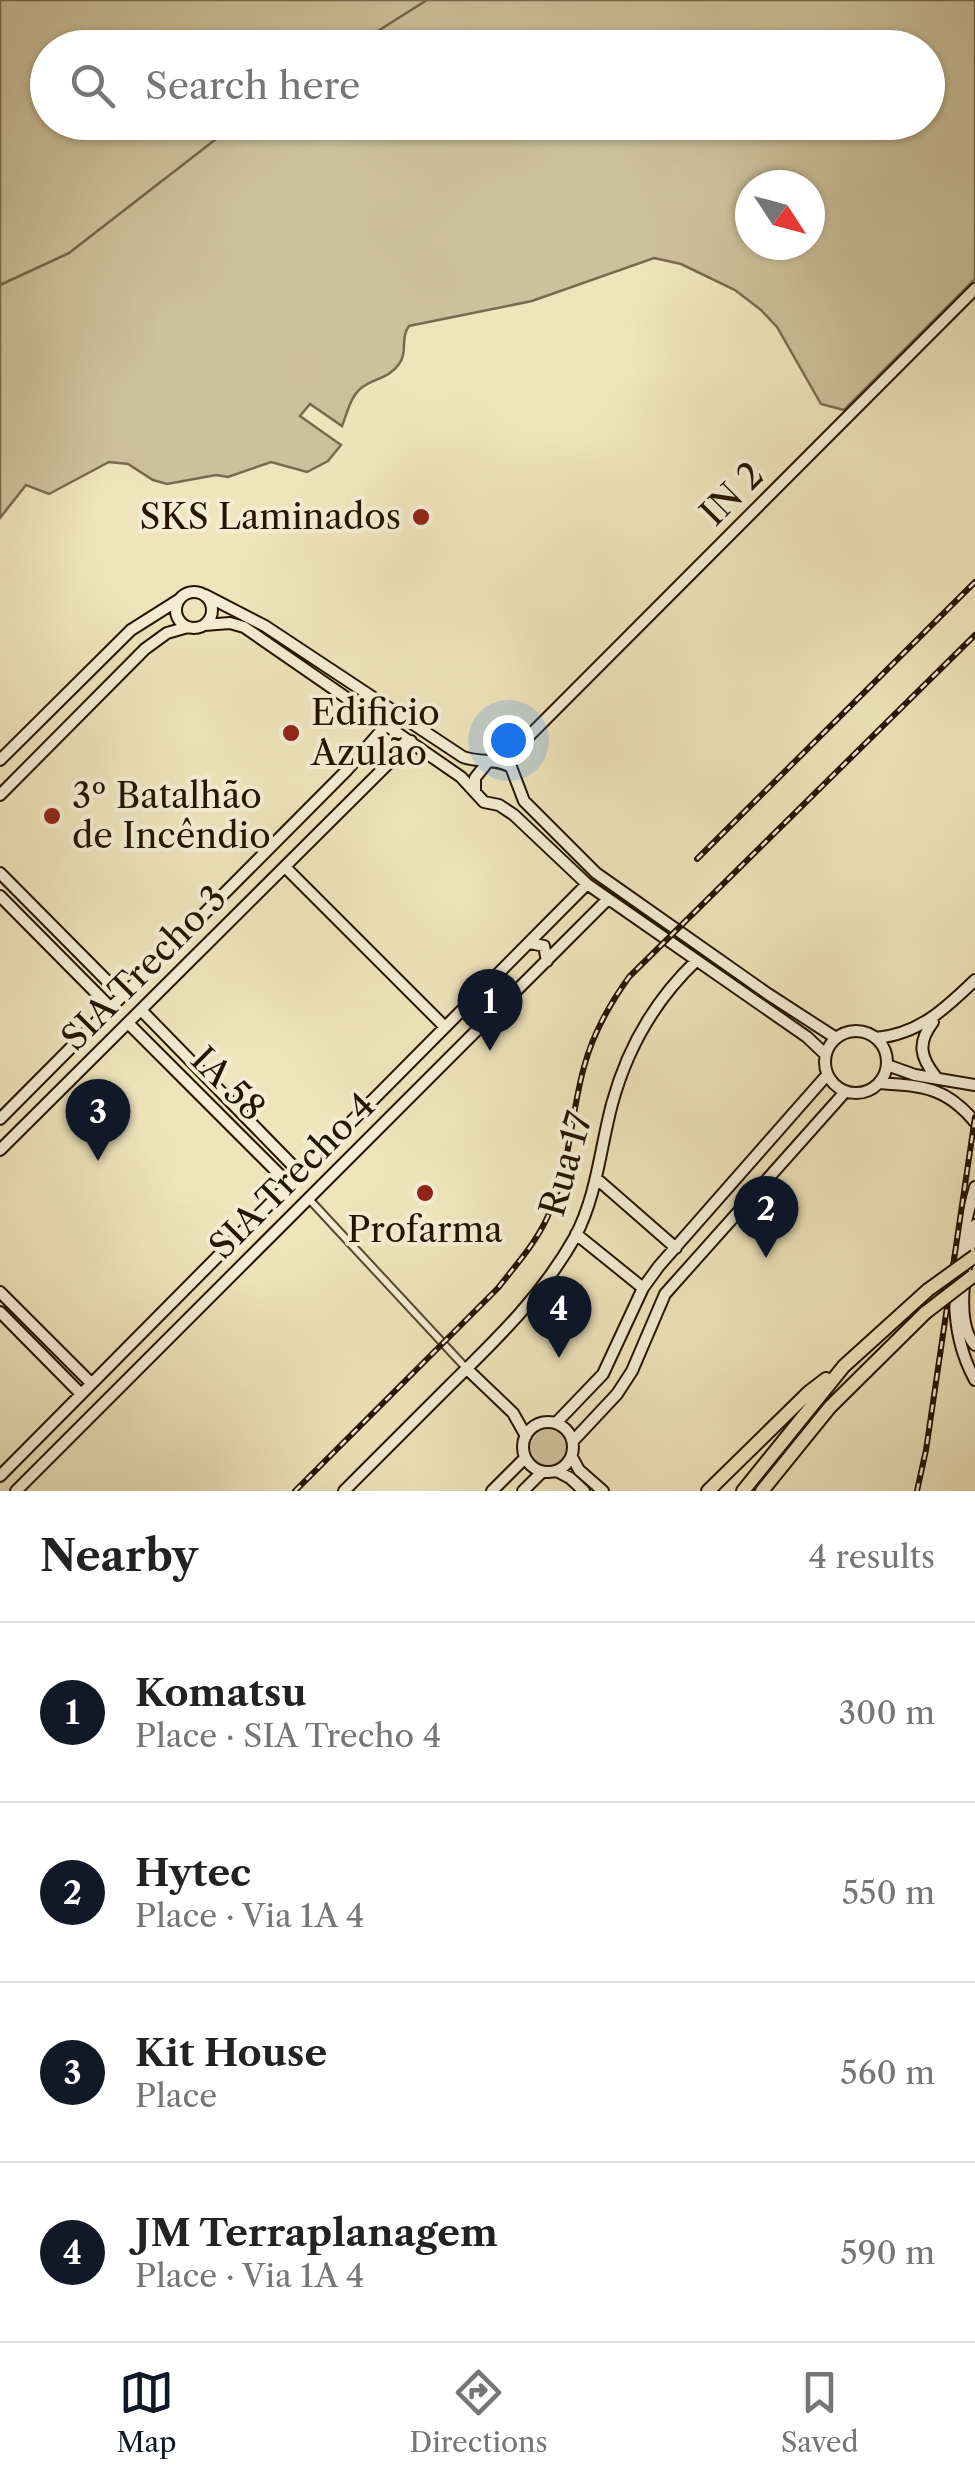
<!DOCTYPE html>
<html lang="en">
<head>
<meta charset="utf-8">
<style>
  body { margin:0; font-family:"Libre Caslon Text",serif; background:#f6f6f6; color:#222 }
  .compass { position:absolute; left:735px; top:170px; width:90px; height:90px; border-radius:50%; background:#fff; box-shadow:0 2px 8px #0004; rotate:126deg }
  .you { position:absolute; left:508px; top:740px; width:35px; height:35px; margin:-25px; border:8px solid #fff; border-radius:50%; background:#1a73e8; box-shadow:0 0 0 15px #1a73e833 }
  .badge { display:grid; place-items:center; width:65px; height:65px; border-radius:50%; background:#111827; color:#fff; font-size:32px; font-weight:700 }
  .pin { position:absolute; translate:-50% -82px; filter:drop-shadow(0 2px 5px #0008) }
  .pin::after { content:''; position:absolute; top:52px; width:35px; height:30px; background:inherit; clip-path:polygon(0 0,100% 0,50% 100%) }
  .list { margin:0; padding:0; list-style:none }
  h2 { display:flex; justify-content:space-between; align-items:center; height:130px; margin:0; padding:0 40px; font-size:42px }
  h2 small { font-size:32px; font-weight:400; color:#767676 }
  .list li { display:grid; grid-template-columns:65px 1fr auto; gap:30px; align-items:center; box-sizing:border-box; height:180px; padding:0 40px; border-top:2px solid #e0e0e0 }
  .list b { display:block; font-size:38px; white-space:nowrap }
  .list p { margin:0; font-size:32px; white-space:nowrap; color:#767676 }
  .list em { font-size:32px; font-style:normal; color:#767676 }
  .icon { flex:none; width:55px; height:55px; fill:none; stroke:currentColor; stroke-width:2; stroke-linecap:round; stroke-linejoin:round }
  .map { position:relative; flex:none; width:975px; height:1491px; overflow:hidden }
  .search { position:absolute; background:#fff; box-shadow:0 2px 8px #0004; left:30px; right:30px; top:30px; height:110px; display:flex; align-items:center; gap:25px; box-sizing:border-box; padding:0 35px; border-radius:55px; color:#767676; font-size:38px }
  .sheet { height:850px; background:#fff }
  nav { display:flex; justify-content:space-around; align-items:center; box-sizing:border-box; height:140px; border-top:2px solid #e0e0e0; background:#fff; font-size:28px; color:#767676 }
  nav a { display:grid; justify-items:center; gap:5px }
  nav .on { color:#111827 }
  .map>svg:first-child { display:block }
  .green { fill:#cdc19c; stroke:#796a4e; stroke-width:2.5; fill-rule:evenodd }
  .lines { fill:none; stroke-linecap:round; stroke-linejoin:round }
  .stream { stroke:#75664a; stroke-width:2.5 }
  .street-casing { stroke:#58482f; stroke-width:10 }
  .secondary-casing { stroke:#251400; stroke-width:14 }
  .highway-casing { stroke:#251400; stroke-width:16 }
  .street { stroke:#f5edd3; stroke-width:6 }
  .secondary { stroke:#f5edd3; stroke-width:10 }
  .highway { stroke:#efe4bc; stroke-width:12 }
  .rail-casing { stroke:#251400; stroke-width:6 }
  .rail { stroke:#f5edd3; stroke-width:2.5; stroke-dasharray:8; stroke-linecap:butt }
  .highway-bridge-casing { stroke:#251400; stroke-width:16; stroke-linecap:butt }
  .highway-bridge { stroke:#efe4bc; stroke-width:12 }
  .poi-dot { fill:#8f2418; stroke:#f5edd3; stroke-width:4 }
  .labels { text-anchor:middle; stroke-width:8; stroke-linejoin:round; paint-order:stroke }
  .street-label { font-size:35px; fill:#251400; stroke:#f5edd3 }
  .poi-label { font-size:35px; fill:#251400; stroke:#f5edd3; text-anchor:start }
</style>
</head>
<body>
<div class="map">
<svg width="975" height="1491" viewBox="0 0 975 1491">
  <rect width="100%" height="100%" fill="#efe4bc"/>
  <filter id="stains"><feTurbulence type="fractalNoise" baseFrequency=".002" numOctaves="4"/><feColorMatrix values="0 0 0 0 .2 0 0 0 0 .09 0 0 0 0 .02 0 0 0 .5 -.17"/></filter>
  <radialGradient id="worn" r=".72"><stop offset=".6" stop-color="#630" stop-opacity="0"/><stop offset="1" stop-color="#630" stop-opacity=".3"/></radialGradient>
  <path class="green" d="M0,0H975V279L844,410L821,404L777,327L761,310L735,290L681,264L654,258L532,301L409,326C400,338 408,352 399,364C389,379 373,378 360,389C350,398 347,414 342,426L310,404L300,416L341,445L328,461L307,472L271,462L228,477L216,475L167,484L153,480L128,464L109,462L49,494L26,485L0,518ZM48,48H928V122H48ZM810,185V245H750V185Z
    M526 1448a22 22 0 1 1 44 0a22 22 0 1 1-44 0Z"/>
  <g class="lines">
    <path class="stream" d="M351,48L427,0
      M0,285L69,253L238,122"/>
    <g class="street-casing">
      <path id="street" d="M308,1198L466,1368"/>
    </g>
    <g class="secondary-casing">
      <path id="secondary" d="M176 610a18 18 0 1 1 36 0a18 18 0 1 1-36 0Z
        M205,595L265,626L463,757C479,763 497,758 511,767L524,801L596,873L768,994L836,1038
        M204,625L230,623L244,627L461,777L484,802L499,805L514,815L587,884L807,1037L825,1054
        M0,760L131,630L180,599
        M494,761L527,738L975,289
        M475,791V778L487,763
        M0,795L145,649L167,633L188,627
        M285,867L445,1027
        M0,873L122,996
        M0,896L111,1008
        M530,943L544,946L547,961
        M141,1010L300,1173
        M933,1022C917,1043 920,1057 936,1077
        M128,1023L289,1184
        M825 1062a31 31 0 1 1 62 0a31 31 0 1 1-62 0Z
        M876,1038C919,1034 945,1009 975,980
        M887,1065L915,1075L975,1085
        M880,1083C923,1086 946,1087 975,1122
        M0,1119L347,770L387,724
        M0,1150L411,741
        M597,1179L676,1248
        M975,1187C957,1252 941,1319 975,1380
        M975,1225C967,1254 953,1322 975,1345
        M576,1234L643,1288
        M0,1292L91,1383
        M0,1312L81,1394
        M467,1369L513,1413L526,1436
        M523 1447a25 25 0 1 1 50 0a25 25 0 1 1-50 0Z
        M556,1423L603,1374L643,1288L659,1266L827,1075
        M573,1441L617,1394L632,1371L665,1294L845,1092
        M572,1457L579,1470L603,1491
        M557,1471L570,1478L584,1491
        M0,1476L587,884
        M16,1491L608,899
        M344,1491C380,1455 416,1419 452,1383C499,1337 543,1294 575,1237C597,1195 600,1149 612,1104C627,1049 654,1001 696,961
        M492,1491L525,1458
        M523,1491L542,1472"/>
    </g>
    <g class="highway-casing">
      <path id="highway" d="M708,1491L809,1392L826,1379
        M743,1491L844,1366L928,1290
        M762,1491L830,1407L925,1313"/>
    </g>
    <use href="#street" class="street"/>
    <use href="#secondary" class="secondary"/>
    <use href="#highway" class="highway"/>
    <g class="rail-casing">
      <path id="rail" d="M697,859L975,582
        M295,1491L498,1288C515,1266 535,1244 547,1218C570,1171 570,1117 584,1067C593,1033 609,1005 629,977L975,635
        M917,1491L926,1450L975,1117"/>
    </g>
    <use href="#rail" class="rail"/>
    <g class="highway-bridge-casing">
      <path id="highway-bridge" d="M928,1290L975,1256
        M925,1313L973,1276"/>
    </g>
    <use href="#highway-bridge" class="highway-bridge"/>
  </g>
  <g class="poi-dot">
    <circle cx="421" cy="517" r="10"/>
    <circle cx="291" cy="733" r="10"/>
    <circle cx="52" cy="816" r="10"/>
    <circle cx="425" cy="1193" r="10"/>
  </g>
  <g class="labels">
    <g class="street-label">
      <text transform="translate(732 494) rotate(-45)" y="12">IN 2</text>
      <text transform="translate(144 968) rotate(-45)" y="12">SIA Trecho 3</text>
      <text transform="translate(228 1084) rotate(45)" y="12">IA 58</text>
      <text transform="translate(566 1164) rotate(-74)" y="12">Rua 17</text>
      <text transform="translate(292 1176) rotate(-45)" y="12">SIA Trecho 4</text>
    </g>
    <g class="poi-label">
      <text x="401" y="529" text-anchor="end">SKS Laminados</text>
      <text x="311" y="725">Edificio<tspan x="311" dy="40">Azulão</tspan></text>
      <text x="72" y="808">3º Batalhão<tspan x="72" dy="40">de Incêndio</tspan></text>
      <text x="425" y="1242" text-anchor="middle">Profarma</text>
    </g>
  </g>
  <rect width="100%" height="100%" filter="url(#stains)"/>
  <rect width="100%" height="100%" fill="url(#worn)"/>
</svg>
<svg class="compass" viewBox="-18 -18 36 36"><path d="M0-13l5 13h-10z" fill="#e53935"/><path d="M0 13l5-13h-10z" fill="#767676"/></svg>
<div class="you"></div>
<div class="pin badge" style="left:490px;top:1051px">1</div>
<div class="pin badge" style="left:766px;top:1258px">2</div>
<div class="pin badge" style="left:98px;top:1161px">3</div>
<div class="pin badge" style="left:559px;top:1358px">4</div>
<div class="search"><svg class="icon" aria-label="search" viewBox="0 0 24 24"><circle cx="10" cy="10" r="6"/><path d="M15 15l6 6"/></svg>Search here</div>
</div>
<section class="sheet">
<h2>Nearby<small>4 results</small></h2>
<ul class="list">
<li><span class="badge">1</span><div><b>Komatsu</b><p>Place · SIA Trecho 4</p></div><em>300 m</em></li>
<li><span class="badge">2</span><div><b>Hytec</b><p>Place · Via 1A 4</p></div><em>550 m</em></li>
<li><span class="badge">3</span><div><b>Kit House</b><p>Place</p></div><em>560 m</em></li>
<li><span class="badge">4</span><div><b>JM Terraplanagem</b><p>Place · Via 1A 4</p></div><em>590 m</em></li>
</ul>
</section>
<nav>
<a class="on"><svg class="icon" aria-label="map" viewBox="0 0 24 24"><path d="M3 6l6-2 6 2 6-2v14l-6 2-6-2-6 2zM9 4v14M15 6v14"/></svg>Map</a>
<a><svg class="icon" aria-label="directions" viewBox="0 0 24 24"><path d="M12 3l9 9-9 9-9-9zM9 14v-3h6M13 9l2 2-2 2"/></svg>Directions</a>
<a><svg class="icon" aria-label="saved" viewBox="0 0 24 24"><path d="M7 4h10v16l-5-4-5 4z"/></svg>Saved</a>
</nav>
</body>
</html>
